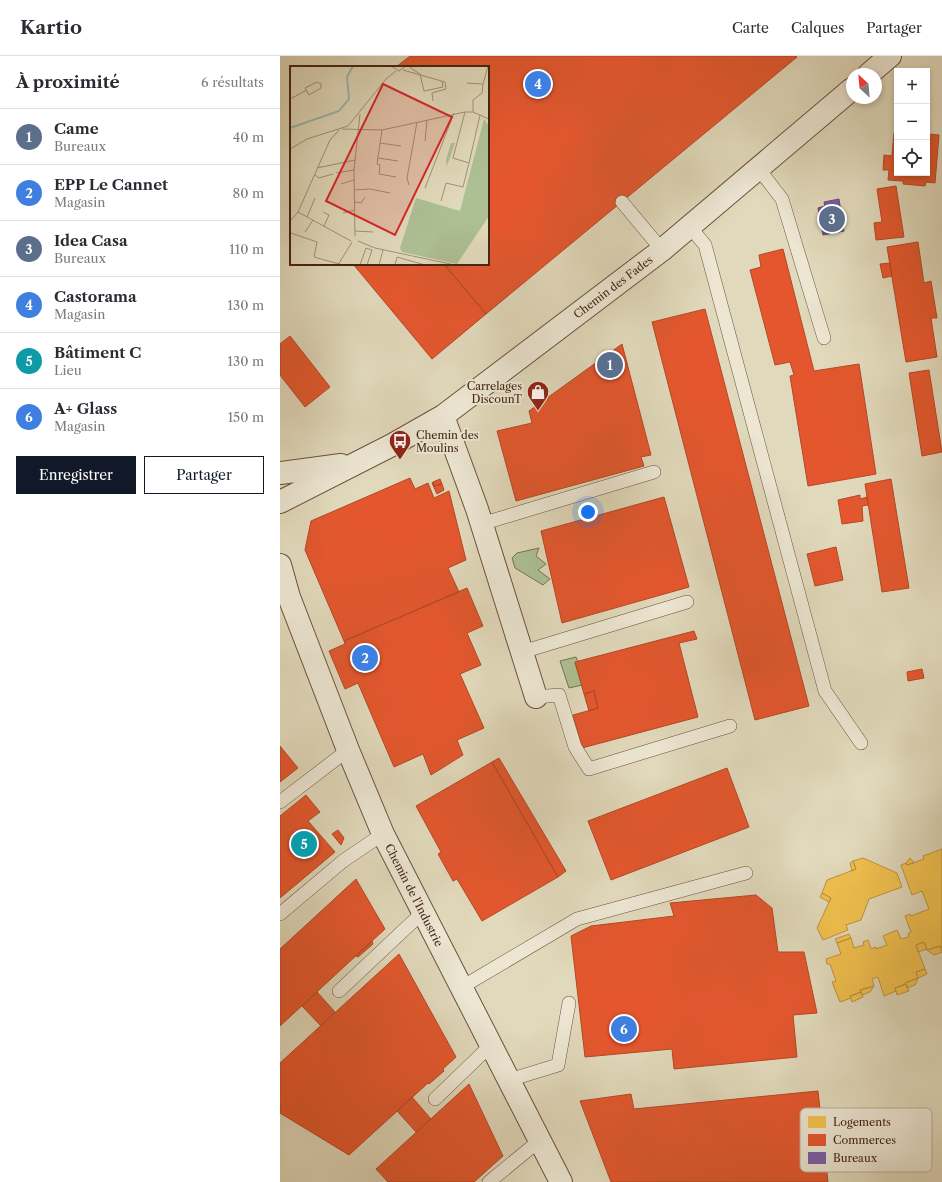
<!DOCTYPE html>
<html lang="fr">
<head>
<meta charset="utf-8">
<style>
  body { margin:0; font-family:"Libre Caslon Text",serif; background:#f2f2f3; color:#2b2b33 }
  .controls { position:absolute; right:12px; top:12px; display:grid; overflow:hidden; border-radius:0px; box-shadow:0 2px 6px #0003 }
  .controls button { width:36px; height:36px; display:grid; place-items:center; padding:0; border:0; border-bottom:1px solid #e1e1e2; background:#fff; color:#2b2b33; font:20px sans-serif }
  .compass { position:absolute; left:566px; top:12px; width:36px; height:36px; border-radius:50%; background:#fff; box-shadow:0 2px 6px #0003; rotate:334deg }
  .you { position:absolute; left:308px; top:456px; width:14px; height:14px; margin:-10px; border:3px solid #fff; border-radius:50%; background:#1a73e8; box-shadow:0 0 0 6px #1a73e833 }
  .badge { display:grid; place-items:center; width:26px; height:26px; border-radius:50%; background:#111827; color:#fff; font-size:13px; font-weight:700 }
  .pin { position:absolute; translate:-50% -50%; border:2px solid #fff; box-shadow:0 1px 4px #0006 }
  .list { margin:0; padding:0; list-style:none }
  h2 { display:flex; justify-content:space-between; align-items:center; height:52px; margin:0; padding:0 16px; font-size:17px }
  h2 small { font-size:13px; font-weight:400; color:#7c7c81 }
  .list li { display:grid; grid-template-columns:26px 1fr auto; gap:12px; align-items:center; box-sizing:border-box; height:56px; padding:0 16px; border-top:1px solid #e1e1e2 }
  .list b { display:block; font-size:15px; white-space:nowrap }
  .list p { margin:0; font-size:13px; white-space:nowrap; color:#7c7c81 }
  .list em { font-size:13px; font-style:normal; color:#7c7c81 }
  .actions { display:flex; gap:8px; padding:12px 16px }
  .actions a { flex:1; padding:9px 0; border:1px solid #111827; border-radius:0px; text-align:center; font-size:14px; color:#111827 }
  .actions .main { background:#111827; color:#fff }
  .icon { flex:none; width:22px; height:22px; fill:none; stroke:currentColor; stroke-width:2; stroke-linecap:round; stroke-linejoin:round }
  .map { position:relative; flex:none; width:662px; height:1126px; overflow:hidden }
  header { display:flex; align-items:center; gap:24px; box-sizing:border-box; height:56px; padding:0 20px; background:#fff; border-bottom:1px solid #e1e1e2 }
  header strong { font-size:19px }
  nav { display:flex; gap:22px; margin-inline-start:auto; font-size:14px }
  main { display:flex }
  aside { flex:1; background:#fff }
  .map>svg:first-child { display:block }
  .green { fill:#adc094; stroke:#787253 }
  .homes { fill:#f2c14e; stroke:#be923c }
  .shops { fill:#e4572e; stroke:#b44826 }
  .offices { fill:#7b5ea7; stroke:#6a4d7a }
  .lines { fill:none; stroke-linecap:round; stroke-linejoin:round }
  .service-casing { stroke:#6b513c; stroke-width:14 }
  .minor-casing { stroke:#6b513c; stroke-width:24 }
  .service { stroke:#ece6d3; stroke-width:13 }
  .minor { stroke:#ece6d3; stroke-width:22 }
  .labels { text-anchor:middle; stroke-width:4; stroke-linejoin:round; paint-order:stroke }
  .street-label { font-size:11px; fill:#442412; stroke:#ece6d3 }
  .poi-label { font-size:11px; fill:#442412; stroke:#ece6d3; text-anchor:end }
  .inset-river { fill:none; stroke:#94bab4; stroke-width:2 }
  .inset-road { fill:none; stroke:#a29177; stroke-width:1 }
  .view { fill:#d62828; fill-opacity:0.15; stroke:#d62828; stroke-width:2 }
  .inset-edge { fill:none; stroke:#442412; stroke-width:2 }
  .key { fill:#ece6d3; stroke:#baac99; stroke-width:1 }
  .key-label { font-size:11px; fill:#442412 }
</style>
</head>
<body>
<header>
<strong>Kartio</strong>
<nav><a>Carte</a><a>Calques</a><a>Partager</a></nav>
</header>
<main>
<aside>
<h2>À proximité<small>6 résultats</small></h2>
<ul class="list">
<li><span class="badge" style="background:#5c6f8a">1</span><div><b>Came</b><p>Bureaux</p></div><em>40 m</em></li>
<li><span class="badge" style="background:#3f7fe0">2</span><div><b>EPP Le Cannet</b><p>Magasin</p></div><em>80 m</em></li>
<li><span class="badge" style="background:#5c6f8a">3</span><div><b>Idea Casa</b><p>Bureaux</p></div><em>110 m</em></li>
<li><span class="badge" style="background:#3f7fe0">4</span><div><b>Castorama</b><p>Magasin</p></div><em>130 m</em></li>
<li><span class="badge" style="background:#0f9aa8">5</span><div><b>Bâtiment C</b><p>Lieu</p></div><em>130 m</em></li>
<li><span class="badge" style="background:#3f7fe0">6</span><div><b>A+ Glass</b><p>Magasin</p></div><em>150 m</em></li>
</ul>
<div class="actions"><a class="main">Enregistrer</a><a>Partager</a></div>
</aside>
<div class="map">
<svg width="662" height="1126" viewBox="0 0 662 1126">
  <rect width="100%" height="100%" fill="#e1d9bb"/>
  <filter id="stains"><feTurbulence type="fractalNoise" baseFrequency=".005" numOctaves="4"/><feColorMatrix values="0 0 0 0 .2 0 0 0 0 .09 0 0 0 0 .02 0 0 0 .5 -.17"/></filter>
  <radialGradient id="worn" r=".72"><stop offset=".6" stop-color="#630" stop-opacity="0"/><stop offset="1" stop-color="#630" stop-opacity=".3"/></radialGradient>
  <path class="green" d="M259,492L256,500L266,508L258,514L270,523L263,529L235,512L232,502L237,497Z
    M296,601L298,606L295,607L302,629L289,632L280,605Z"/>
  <path class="homes" d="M662,793V891L661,892L660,890L647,894L644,886L636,889L645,913L636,916L638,922L625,927L626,928L615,932L616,935L604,940L598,921L592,923L594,930L580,934L581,936L570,940L571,942L560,946L552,926L556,925L550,908H547L546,903L561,898L557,887L571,882L574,892L584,889L583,886L588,884L591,893L596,891V893L607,889L603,880L617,874L621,883L629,881L628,878L631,876L625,860L630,858L631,860L649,853L642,835L632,839L621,809L626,807L627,809L644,803L643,800Z
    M583,802L617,817L622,831L589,843L581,864L566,869L568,874L543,884L537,872L551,842L542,837L547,824L576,813L573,805Z
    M630,802L634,807L627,809L626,807Z
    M573,805L576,813L572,815L570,807Z
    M542,837L551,842L549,846L540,841Z
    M569,878L571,882L557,887L555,883Z
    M644,886L647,893L638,896L636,889Z
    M660,890L662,896L654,899L647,894Z
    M645,913L647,918L638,922L636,916Z
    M638,922L635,929L627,932L625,927Z
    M626,928L629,935L617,939L615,932Z
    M594,930L590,936L582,939L580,934Z
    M581,936L583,941L572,946L570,940Z"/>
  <path class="shops" d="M130,0H516L517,1L206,258L164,208H208V11H116Z
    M614,77H617V117H647V78L659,79L655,127L646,126L645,130L623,128V125L608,124L609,114H603L604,99L612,100Z
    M616,130L624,181L596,184L594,167L602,166L597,133Z
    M638,186L644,227L651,225L657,262H651L657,301L626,306L607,191Z
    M503,193L534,315L579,308L596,418L528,430L510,320L514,319L510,306L495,309L470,214L481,211L479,199Z
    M610,207L612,220L603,222L600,208Z
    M73,208H164L206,258L152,303Z
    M425,253L529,650L475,664L372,266Z
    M10,280L50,331L25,351L0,319V288Z
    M342,288L371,399L361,401L364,410L236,445L217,375L252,367L249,355Z
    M649,314L662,396L642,400L629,317Z
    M130,422L135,433L148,427L154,442L169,435L186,504L168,512L179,536L64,585L25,494L31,465Z
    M160,423L162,428L154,430L153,426Z
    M611,423L629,532L602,536L585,428Z
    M153,426L154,430L162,428L164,434L157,438L152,427Z
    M580,439V443L587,441L588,449L582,450L583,465L562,468L558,444Z
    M384,441L409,531L282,567L261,475Z
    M556,491L563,524L535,530L527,498Z
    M187,532L203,570L187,577L201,609L180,618L204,672L177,684L183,699L151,719L143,698L114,711L78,627L65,633L49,595L65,588L64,585Z
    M414,575L417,583L399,587L418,661L302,692L293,659L318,652L314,635L304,638L295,606Z
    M642,613L644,622L628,625L627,616Z
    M314,635L318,652L309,655L304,638Z
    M0,690L18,712L0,726Z
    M219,702L286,815L278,821L212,706Z
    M212,706L278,821L202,865L177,823L173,825L158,798L161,796L136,750Z
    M447,712L469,771L331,824L308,765Z
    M26,739L40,756L28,765L55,796L0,842V760Z
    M58,774L64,782L61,789L52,778Z
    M76,823L105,873L0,970V893Z
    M476,839L492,852L498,896H524L537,957L513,959L517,1001L394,1013L392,993L305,1001L291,880L311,870L394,860L390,847Z
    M92,885L93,888L78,901L76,900Z
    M119,898L176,1001L163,1013L164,1015L149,1028L148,1027L69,1099L0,1057V1007Z
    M37,936L55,956L41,970L22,950Z
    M189,1028L223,1100L194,1126H108L96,1113Z
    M538,1035L548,1126H331L300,1045L351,1038L354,1053Z
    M132,1041L151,1063L136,1076L117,1055Z"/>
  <path class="offices" d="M559,143L564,175L543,179L538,152L545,150L544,146Z"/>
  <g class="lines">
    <g class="service-casing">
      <path id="service" d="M478,112L502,143L544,282
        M342,146L382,194
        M410,171L425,189L545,635L581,687
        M201,468L374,416
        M242,596L407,546
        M256,641L279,639L295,691L309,713L450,670
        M0,746L68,694
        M0,858L63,805L103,778
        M182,931L297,863L466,817
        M59,935L143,856
        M229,1024L278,1009L289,947
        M155,1043L211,989
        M209,1126L260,1084"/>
    </g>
    <g class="minor-casing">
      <path id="minor" d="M589,18L610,0
        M163,360L197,453L256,641
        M0,417L61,409
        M0,446L112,389L163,360L382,194L572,33
        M0,509L9,541L68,694L103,778L281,1126"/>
    </g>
    <use href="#service" class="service"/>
    <use href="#minor" class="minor"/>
  </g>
  <defs>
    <g id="shop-pin" transform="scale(1.15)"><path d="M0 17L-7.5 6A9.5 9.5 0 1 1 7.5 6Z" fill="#8f2418" stroke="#ece6d3"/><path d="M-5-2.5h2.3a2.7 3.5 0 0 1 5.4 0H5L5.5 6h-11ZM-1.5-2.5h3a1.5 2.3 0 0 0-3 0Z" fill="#fff"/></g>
    <g id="bus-pin" transform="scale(1.15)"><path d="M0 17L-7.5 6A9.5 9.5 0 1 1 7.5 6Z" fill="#8f2418" stroke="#ece6d3"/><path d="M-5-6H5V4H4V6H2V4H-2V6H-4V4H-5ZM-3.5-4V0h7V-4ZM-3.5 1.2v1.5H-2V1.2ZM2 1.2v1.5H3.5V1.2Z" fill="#fff"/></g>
  </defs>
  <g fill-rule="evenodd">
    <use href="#shop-pin" x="258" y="336"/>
    <use href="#bus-pin" x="120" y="385"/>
  </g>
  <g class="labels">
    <g class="street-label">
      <text transform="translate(333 231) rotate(-37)" y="4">Chemin des Fades</text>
      <text transform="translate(134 839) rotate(63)" y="4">Chemin de l'Industrie</text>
    </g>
    <g class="poi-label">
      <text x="242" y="334">Carrelages<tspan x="242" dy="13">DiscounT</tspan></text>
      <text x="136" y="383" text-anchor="start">Chemin des<tspan x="136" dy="13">Moulins</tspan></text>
    </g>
  </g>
  <g transform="translate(10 10)">
    <rect width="199" height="199" fill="#e1d9bb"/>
    <path d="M194,53L199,60V150L167,198L112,186L110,182L126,132L170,145ZM161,77H165L157,100L156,94Z" fill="#adc094"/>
    <path class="inset-river" d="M0,62L49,45L59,33L57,11L63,0"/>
    <path class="inset-road" d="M101,0L109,5L116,0M118,0L130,8L134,25L153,21L152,15M113,4L155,16L156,23L142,27L143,35M27,16L31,18V22L19,29L15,22ZM177,17L193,18L192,27L183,34V46M193,18L198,0M0,33L17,24M52,63L92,64L175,46H183L199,53M92,64L87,98L90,99L89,108L106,111M135,75L137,54M90,77L111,80M0,83L17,73L58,60L96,13L106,5M88,92L108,95M179,97L190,49M27,102L65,94M46,107L64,104M24,108L29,112L43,108M51,118L64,114M119,119L117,112L127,56M135,122L164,47M64,124L80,123L100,127M151,135L156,117L173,121L179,97L163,92L175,46M65,136L71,137L75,131M8,146L61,175M33,146L39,149L34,160M53,147L65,144M17,151L25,132M0,155L8,146L40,74L49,64M65,165L83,166M15,166L23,154M1,167L27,176L24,191L53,199M65,170L64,104L70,48M68,175L85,182L165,199M48,199L62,176M70,199L76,182L82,184L77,199M89,199L93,184M105,199L107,191L135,199"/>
    <path class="view" d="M93,18L162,51L105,169L36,135Z"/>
    <rect width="199" height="199" class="inset-edge"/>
  </g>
  <rect x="520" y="1052" width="132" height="64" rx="6" class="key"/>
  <rect x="528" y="1060" width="18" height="12" fill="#f2c14e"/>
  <rect x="528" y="1078" width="18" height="12" fill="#e4572e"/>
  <rect x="528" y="1096" width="18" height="12" fill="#7b5ea7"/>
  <g class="key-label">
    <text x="553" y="1070">Logements</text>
    <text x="553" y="1088">Commerces</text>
    <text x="553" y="1106">Bureaux</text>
  </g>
  <rect width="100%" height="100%" filter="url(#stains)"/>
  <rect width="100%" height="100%" fill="url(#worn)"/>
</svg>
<div class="controls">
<button>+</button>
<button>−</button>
<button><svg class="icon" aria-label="locate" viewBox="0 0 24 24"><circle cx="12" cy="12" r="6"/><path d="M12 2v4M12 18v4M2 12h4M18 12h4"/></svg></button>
</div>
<svg class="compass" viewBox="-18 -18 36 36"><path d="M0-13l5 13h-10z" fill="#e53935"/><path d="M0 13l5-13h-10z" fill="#7c7c81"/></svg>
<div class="you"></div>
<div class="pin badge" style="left:330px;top:309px;background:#5c6f8a">1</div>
<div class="pin badge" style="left:85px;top:602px;background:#3f7fe0">2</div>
<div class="pin badge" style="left:552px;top:163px;background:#5c6f8a">3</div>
<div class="pin badge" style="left:258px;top:28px;background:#3f7fe0">4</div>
<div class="pin badge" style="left:24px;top:788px;background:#0f9aa8">5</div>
<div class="pin badge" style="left:344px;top:973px;background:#3f7fe0">6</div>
</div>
</main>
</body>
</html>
